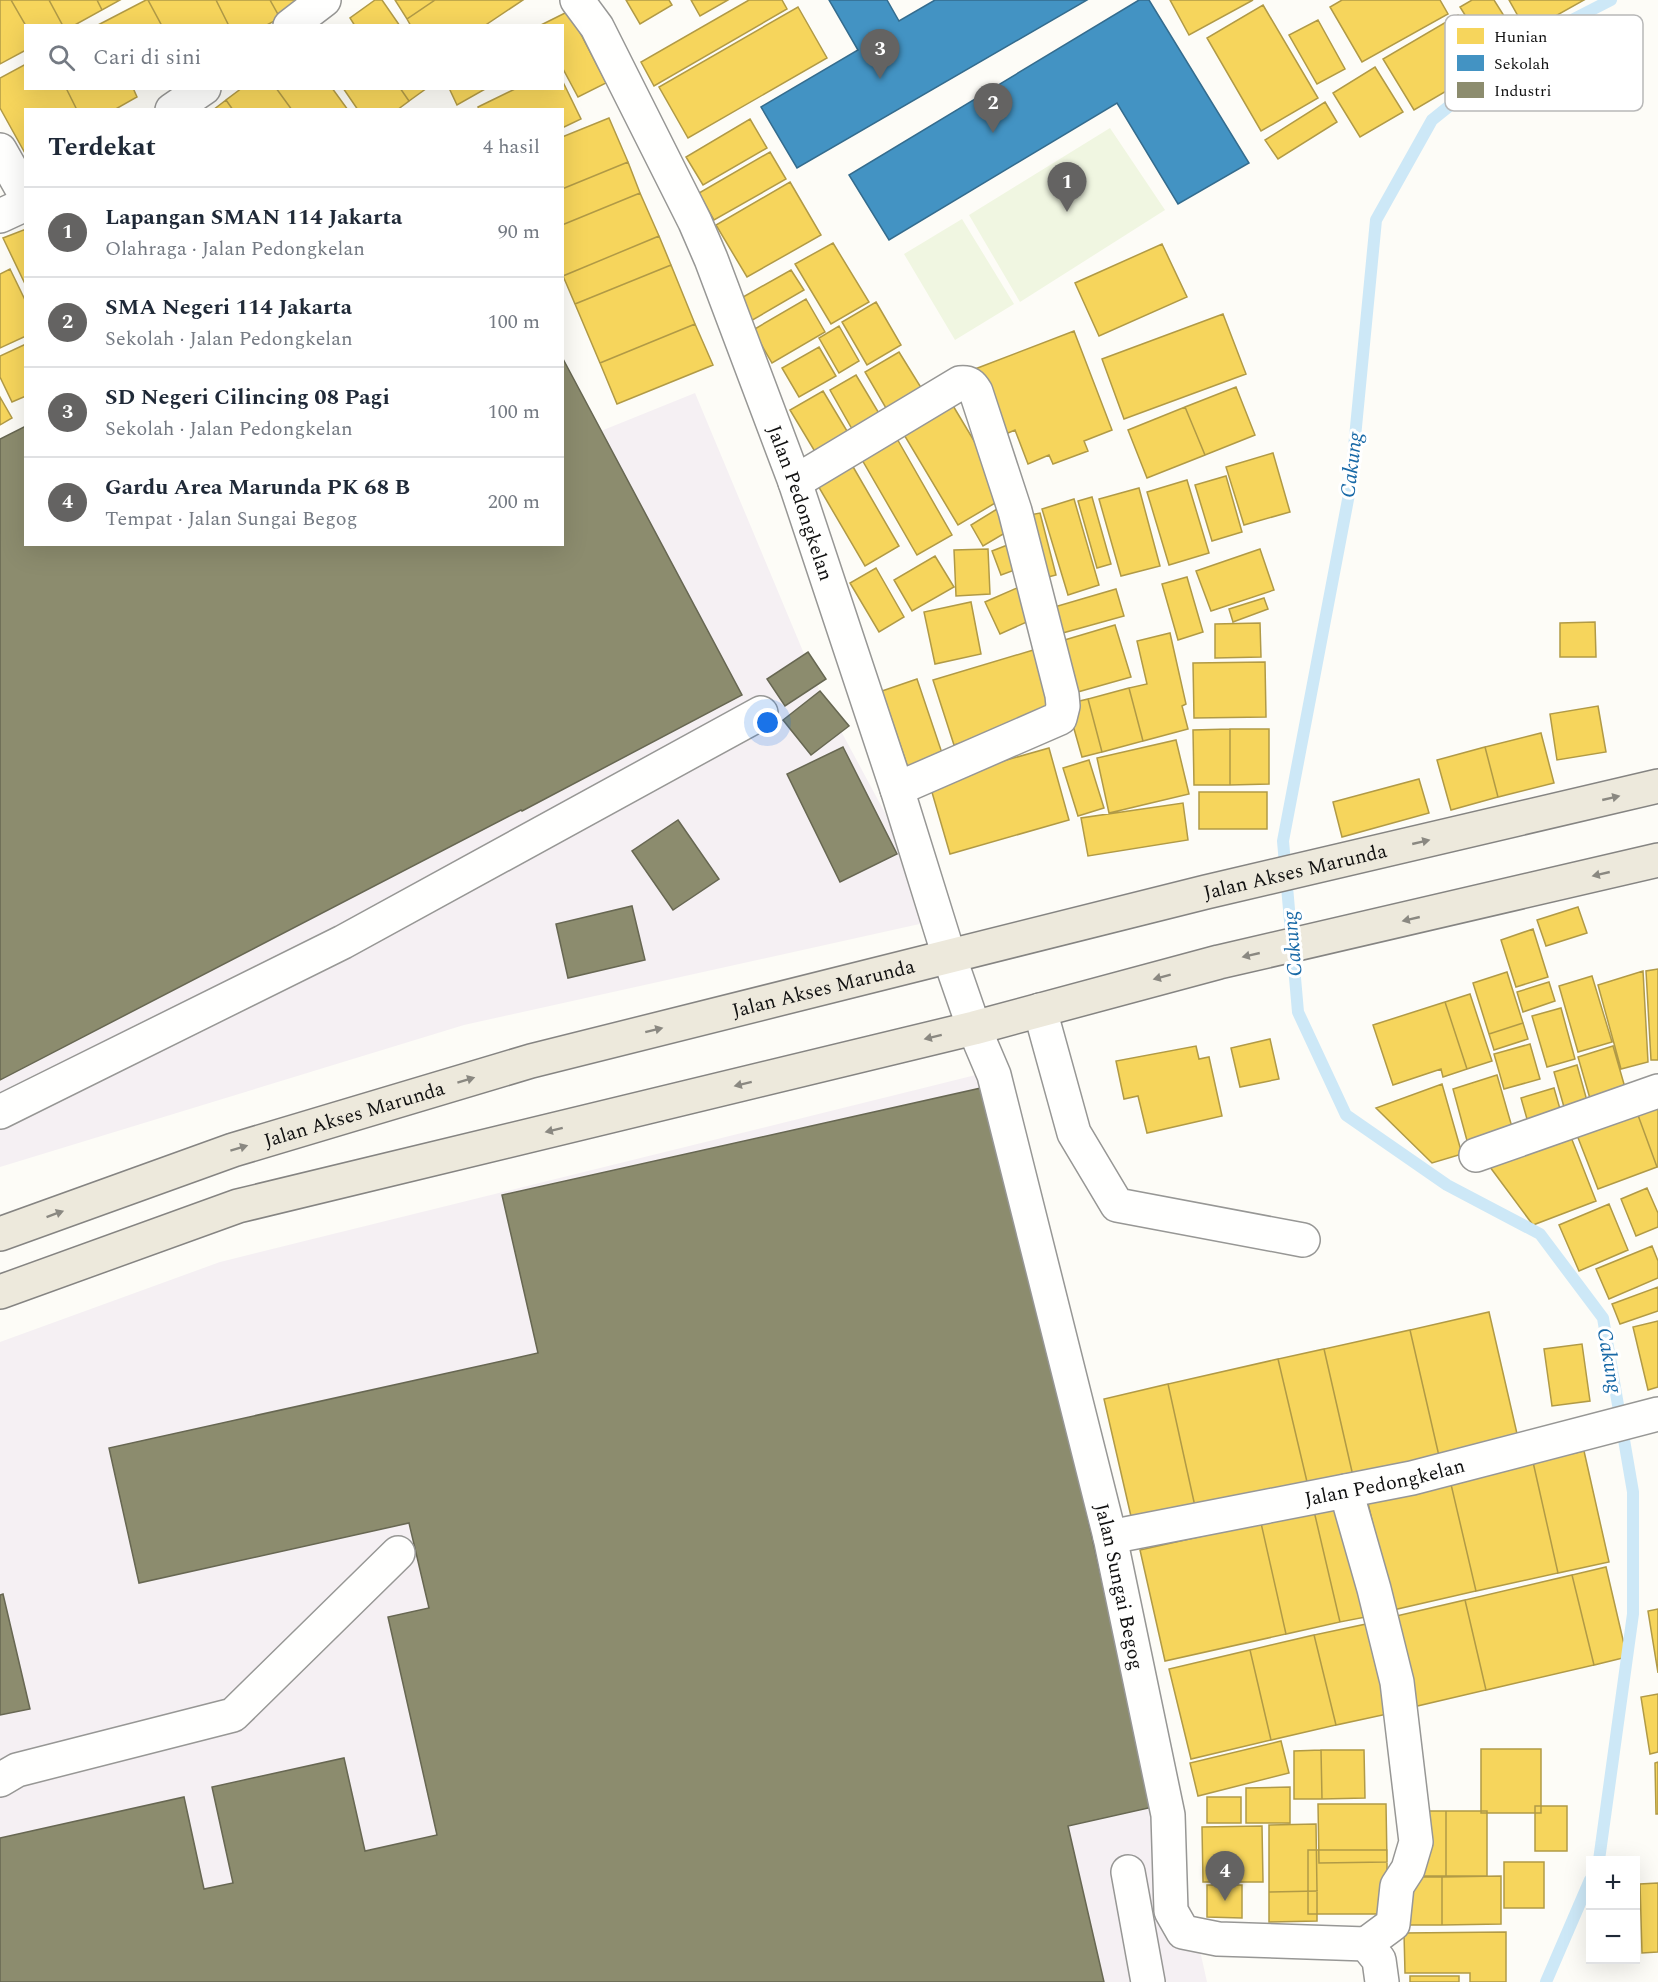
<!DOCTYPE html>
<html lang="id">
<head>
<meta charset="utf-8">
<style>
  body { margin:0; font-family:Spectral,serif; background:#f6f6f7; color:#1f2937 }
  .controls { position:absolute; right:18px; bottom:18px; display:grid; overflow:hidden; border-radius:0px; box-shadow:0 6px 24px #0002 }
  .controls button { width:54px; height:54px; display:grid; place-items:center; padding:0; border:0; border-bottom:2px solid #e0e1e3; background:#fff; color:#1f2937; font:30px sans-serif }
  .you { position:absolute; left:768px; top:723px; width:21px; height:21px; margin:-15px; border:4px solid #fff; border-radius:50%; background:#1a73e8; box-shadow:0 0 0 9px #1a73e833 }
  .badge { display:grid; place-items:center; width:39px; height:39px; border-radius:50%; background:#646362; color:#fff; font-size:20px; font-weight:700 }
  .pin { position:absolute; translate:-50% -50px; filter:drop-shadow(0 2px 3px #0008) }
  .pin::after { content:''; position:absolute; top:32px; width:21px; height:18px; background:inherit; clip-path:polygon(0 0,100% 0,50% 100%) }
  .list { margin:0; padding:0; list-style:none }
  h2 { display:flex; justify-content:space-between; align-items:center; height:78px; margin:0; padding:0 24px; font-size:26px }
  h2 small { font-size:20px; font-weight:400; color:#747a83 }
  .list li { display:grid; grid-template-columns:39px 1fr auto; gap:18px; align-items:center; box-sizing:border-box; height:90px; padding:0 24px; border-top:2px solid #e0e1e3 }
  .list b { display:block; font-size:22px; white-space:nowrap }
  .list p { margin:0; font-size:20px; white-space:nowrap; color:#747a83 }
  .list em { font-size:20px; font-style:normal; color:#747a83 }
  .icon { flex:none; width:33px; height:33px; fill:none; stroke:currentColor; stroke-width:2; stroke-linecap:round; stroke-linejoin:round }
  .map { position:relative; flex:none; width:1658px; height:1982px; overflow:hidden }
  .search { position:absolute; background:#fff; box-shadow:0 6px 24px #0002; left:24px; top:24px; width:540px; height:66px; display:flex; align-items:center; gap:15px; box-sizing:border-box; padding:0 21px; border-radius:0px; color:#747a83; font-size:22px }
  .panel { position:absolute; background:#fff; box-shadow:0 6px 24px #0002; left:24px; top:108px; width:540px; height:438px; border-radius:0px }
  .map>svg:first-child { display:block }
  .industrial { fill:#f5f0f3 }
  .pitch { fill:#f0f6e1 }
  .homes { fill:#f6d55c; stroke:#b19a46; stroke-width:1.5 }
  .schools { fill:#4393c3; stroke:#346c8e; stroke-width:1.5 }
  .industry { fill:#8c8c6e; stroke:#676752; stroke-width:1.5 }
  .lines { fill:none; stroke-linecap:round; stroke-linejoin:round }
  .stream { stroke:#cde8f7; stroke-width:12 }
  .minor-casing { stroke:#979795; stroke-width:36 }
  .major-casing { stroke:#858482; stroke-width:36 }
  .minor { stroke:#fffffe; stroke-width:33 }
  .major { stroke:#ede9dc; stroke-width:33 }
  .oneway { fill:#8a8881 }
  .labels { text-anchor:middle; stroke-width:6; stroke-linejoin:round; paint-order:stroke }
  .street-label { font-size:20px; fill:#111; stroke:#fff }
  .water-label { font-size:21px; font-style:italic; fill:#1768a6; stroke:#fff }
  .key { fill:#fff; stroke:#b8b8b8; stroke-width:1.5 }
  .key-label { font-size:16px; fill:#111 }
</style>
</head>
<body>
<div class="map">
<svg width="1658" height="1982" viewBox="0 0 1658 1982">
  <rect width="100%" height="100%" fill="#fdfcf7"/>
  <path class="industrial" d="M695,393L820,692L942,919L464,1025L0,1167V444L26,544H562L591,435Z
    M1004,1068L1207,1982H0V1342L220,1262Z"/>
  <path class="pitch" d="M1110,128L1165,210L1020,302L969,215Z
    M962,219L1014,304L955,340L904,254Z"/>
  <path class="homes" d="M0,0H11L26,26V50L0,64Z
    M11,0H49L63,26H26Z
    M49,0H97L102,10L73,26H63Z
    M97,0H120L102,10Z
    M146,0H148L162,26L98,25Z
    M148,0H216L229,26H162Z
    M216,0H270L280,18L265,26H229Z
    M270,0H308L280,18Z
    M375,0H382L400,26H355L350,18Z
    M395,0H435L407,19Z
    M435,0H523L484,26H411L407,19Z
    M626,0H669L672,5L640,24Z
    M691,0H728L700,16Z
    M749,0H782L787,9L654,86L641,62Z
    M1170,0H1253L1189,35Z
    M1342,0H1440L1448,14L1362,62L1330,7Z
    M1472,0H1494L1518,38L1490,55L1460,7Z
    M1509,0H1584L1527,32Z
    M1263,5L1318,98L1261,131L1207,38Z
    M798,7L827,58L688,138L659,87Z
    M569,11L606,83L578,97L562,67V26L541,25Z
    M1458,15L1489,66L1414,110L1383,59Z
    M1318,20L1345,69L1317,84L1289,35Z
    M26,64V88H66L77,110H26V155L0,108V78Z
    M1375,67L1403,112L1360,137L1333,93Z
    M562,80L581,119L562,128V110H479L478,107L517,88H562Z
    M66,88H133L137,97L114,110H77Z
    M242,88H276L292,110H233L226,100Z
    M276,88H332L348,110H292Z
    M343,88H400L409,101L397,110H358Z
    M400,88H427L409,101Z
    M449,88H487L457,105Z
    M226,100L233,110H213Z
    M1325,102L1337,122L1278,159L1265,140Z
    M609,118L628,162L562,189V137Z
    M750,119L767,148L703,185L686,157Z
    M770,152L786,179L714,220L699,193Z
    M628,162L640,193L562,225V189Z
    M790,182L821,235L747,277L716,225Z
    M640,193L659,236L563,276L562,225Z
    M26,229V286L3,238Z
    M659,236L671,265L575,304L563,276Z
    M833,243L869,302L831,324L795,264Z
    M1162,244L1187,297L1099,336L1075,283Z
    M671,265L695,324L600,363L575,304Z
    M10,269L26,302V336L0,348V274Z
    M791,270L804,290L749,322L736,301Z
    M806,299L825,332L772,363L753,330Z
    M876,302L901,345L867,365L842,322Z
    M1223,314L1246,374L1124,419L1102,359Z
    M695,324L713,365L617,404L600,363Z
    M839,326L859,361L839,373L819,338Z
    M1074,331L1112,430L1084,441L1088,451L1053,464L1049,455L1028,464L1015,430L1001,436L975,369Z
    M26,344V396L12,402L0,377V356Z
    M819,347L836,376L799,397L782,368Z
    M899,352L925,394L890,415L865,372Z
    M856,375L883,420L856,436L830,390Z
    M1236,387L1255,435L1205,455L1185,407Z
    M823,391L853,441L820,460L790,410Z
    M0,397L12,418L0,425Z
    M952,404L1007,496L958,525L903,433Z
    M1185,407L1205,455L1147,478L1128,430Z
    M896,437L952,535L917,555L861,458Z
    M1273,453L1290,512L1244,525L1226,467Z
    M852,465L899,546L865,566L817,484Z
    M1226,476L1242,532L1212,541L1195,485Z
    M1187,480L1209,553L1169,565L1147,492Z
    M1139,488L1160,566L1121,576L1099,499Z
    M1092,497L1111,564L1097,568L1078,501Z
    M1074,499L1099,585L1068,595L1042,509Z
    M997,509L1010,530L983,546L971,525Z
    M1040,513L1056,575L1040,579L1024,516Z
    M1010,544L1020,568L1001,575L992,551Z
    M988,549L990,594L956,596L954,550Z
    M1260,549L1274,590L1211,611L1196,571Z
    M935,556L954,587L912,611L894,580Z
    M876,568L904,617L879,632L850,583Z
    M1187,577L1203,632L1178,640L1162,584Z
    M1026,584L1040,616L1000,634L985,602Z
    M1116,589L1124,616L1059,634L1051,608Z
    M1264,598L1268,609L1233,622L1229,609Z
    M971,602L981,654L935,664L924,612Z
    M1595,622L1596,657H1560V623Z
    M1260,623L1261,657L1215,658V624Z
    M1115,625L1131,677L1067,695L1051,644Z
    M1170,633L1186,704L1182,706L1188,729L1143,741L1129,688L1147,684L1137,641Z
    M1040,648L1060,713L954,745L933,680Z
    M1265,662L1266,717L1194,718L1193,663Z
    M917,679L944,759L909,771L882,691Z
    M1129,688L1143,741L1102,752L1088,699Z
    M1088,699L1102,752L1082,757L1067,704Z
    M1598,706L1606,752L1557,760L1550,714Z
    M1230,729H1269V784L1230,785Z
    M1230,729V785H1194L1193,730Z
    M1541,733L1554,783L1498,797L1485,747Z
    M1176,740L1189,794L1109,813L1097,758Z
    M1485,747L1498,797L1451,810L1437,760Z
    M1049,748L1069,820L950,854L929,782Z
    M1089,760L1104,808L1078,816L1063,768Z
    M1419,779L1429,813L1342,837L1333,802Z
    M1199,792H1267V829H1199Z
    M1183,803L1188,840L1088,856L1081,818Z
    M1578,907L1587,933L1546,946L1537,920Z
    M1533,929L1548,977L1516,987L1501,940Z
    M1658,969V1060H1651L1646,971Z
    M1643,971L1648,1062L1621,1069L1598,985Z
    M1507,972L1523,1023L1489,1034L1473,983Z
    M1592,976L1612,1042L1578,1052L1559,986Z
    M1549,982L1555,1001L1523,1012L1517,992Z
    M1470,994L1492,1061L1467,1069L1445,1002Z
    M1445,1002L1467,1069L1443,1077L1441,1069L1393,1085L1373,1025Z
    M1561,1008L1575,1059L1547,1067L1532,1016Z
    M1523,1023L1528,1039L1494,1050L1489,1034Z
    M1270,1039L1279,1079L1240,1087L1231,1048Z
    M1530,1044L1540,1079L1504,1089L1494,1054Z
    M1196,1046L1199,1059L1209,1057L1222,1116L1147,1133L1138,1096L1124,1099L1116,1061Z
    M1613,1046L1626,1091L1591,1102L1578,1057Z
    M1577,1065L1589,1108L1566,1114L1554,1072Z
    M1497,1075L1514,1134L1469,1148L1453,1089Z
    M1442,1084L1462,1154L1432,1163L1376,1108Z
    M1554,1088L1562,1116L1529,1126L1521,1098Z
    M1658,1099V1167H1657L1635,1107Z
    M1635,1107L1657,1167L1598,1189L1575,1130Z
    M1569,1132L1596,1201L1533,1225L1487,1163Z
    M1647,1188L1658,1213V1227L1636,1236L1621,1199Z
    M1609,1204L1628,1250L1579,1271L1559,1225Z
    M1652,1246L1658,1261V1278L1609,1299L1596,1269Z
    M1658,1287V1311L1620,1324L1612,1304Z
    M1489,1312L1518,1438L1439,1456L1410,1330Z
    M1658,1321V1387L1648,1390L1633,1327Z
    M1410,1330L1439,1456L1353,1476L1324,1349Z
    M1582,1344L1590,1401L1552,1406L1544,1349Z
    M1324,1349L1353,1476L1308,1486L1278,1359Z
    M1278,1359L1308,1486L1196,1511L1168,1384Z
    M1168,1384L1196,1511L1133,1525L1104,1399Z
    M1584,1451L1609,1562L1558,1573L1533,1462Z
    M1533,1462L1558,1573L1476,1591L1450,1480Z
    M1450,1480L1476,1591L1393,1610L1367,1499Z
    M1345,1505L1371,1616L1340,1622L1314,1511Z
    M1314,1511L1340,1622L1286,1634L1261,1523Z
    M1261,1523L1286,1634L1165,1661L1140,1550Z
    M1606,1567L1627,1657L1594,1665L1572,1575Z
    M1572,1575L1594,1665L1486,1690L1465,1600Z
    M1465,1600L1486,1690L1413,1707L1392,1617Z
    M1658,1609V1673L1648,1611Z
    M1371,1623L1392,1713L1336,1725L1314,1635Z
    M1314,1635L1336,1725L1271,1740L1250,1650Z
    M1250,1650L1271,1740L1191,1759L1169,1669Z
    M1658,1694V1752L1650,1754L1641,1697Z
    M1281,1741L1289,1773L1198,1796L1190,1763Z
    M1481,1749H1541V1813H1481Z
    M1321,1750H1364L1365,1798L1322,1799Z
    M1321,1750L1322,1799H1294V1751Z
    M1658,1762V1814H1656L1655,1763Z
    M1290,1787V1823H1246V1788Z
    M1207,1797H1241V1823H1207Z
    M1318,1804H1386L1387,1862L1319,1863Z
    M1535,1806H1567V1851H1535Z
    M1419,1811H1446V1876H1419Z
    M1446,1811H1487V1876H1446Z
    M1316,1824L1317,1891L1269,1892V1825Z
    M1262,1826L1263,1882H1203L1202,1827Z
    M1308,1850H1387V1914H1308Z
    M1504,1862H1544V1908H1504Z
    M1501,1876V1924L1442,1925V1877Z
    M1407,1877H1442V1925H1408Z
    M1658,1883V1952L1642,1953L1640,1884Z
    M1207,1885H1242V1918L1207,1917Z
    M1317,1891V1921L1269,1922V1892Z
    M1506,1932V1982H1470V1973H1405L1404,1933Z
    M1410,1976H1459V1982H1410Z"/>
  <path class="schools" d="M829,0H887L899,21L935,0H1087L797,168L761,107L858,50Z
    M1139,0H1149L1249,163L1178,204L1117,103L889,240L849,175Z"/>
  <path class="industry" d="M562,357L742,695L522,811L521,810L0,1080V439L26,426V544H562Z
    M808,652L826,679L785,706L767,679Z
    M820,691L849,726L811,755L783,720Z
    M843,747L897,854L840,882L787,774Z
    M678,820L719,879L673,910L632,851Z
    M632,906L645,960L568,978L556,924Z
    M990,1086L1153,1807L1068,1826L1104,1982H0V1838L184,1797L204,1889L233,1883L212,1787L344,1758L365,1851L437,1835L388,1617L429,1608L409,1523L139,1583L109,1448L538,1353L502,1195Z
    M3,1594L30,1709L0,1715V1595Z"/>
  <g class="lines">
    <path class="stream" d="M1599,1860L1633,1614V1492L1603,1318L1540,1234L1447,1185L1346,1115L1298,1012L1283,841L1350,489L1376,220L1432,120L1529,42L1611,0
      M1546,1982L1590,1880"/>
    <g class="minor-casing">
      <g id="minor">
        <path id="s1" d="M577,0L597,27L695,222L711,259L795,482L897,789L949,956L974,1028L994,1075L1110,1537L1168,1815L1171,1911L1183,1932L1218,1939L1366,1944L1379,1960L1382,1982"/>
        <path d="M290,26L324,0"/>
        <path d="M172,110L204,88"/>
        <path d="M0,150L26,196"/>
        <path d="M0,216L26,204"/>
        <path d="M795,482L960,383C969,382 972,385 976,392L1015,511L1062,695L1063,706L1060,718L897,789"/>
        <path d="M1040,1010L1074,1133L1117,1205L1303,1240"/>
        <path d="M0,1112L343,942L761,713"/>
        <path d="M1476,1155L1658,1091"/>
        <path d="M1346,1491L1374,1589L1397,1682L1416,1842L1408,1869L1397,1886L1393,1924L1366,1944"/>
        <path id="s2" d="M1110,1537L1412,1478L1658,1414"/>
        <path d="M0,1780L17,1770L233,1715L398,1553"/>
        <path d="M1128,1872L1148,1982"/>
      </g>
    </g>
    <g class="major-casing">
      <g id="major">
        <path id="s3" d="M0,1234L233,1150L531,1061L1206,892L1658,786"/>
        <path d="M0,1292L238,1206L974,1028L1219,962L1658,860"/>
      </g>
    </g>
    <use href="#minor" class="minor"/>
    <use href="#major" class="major"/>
  </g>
  <defs><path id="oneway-solid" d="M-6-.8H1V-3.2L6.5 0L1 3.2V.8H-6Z" transform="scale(1.5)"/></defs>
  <g class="oneway">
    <use href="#oneway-solid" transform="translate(1611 798) rotate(-13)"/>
    <use href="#oneway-solid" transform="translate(1421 842) rotate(-13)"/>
    <use href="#oneway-solid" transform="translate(1601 874) rotate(167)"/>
    <use href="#oneway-solid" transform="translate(1411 919) rotate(167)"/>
    <use href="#oneway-solid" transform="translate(1251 955) rotate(167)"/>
    <use href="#oneway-solid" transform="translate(1162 977) rotate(165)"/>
    <use href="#oneway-solid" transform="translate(654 1030) rotate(-14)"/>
    <use href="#oneway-solid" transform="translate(933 1037) rotate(166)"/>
    <use href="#oneway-solid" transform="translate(466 1080) rotate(-17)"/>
    <use href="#oneway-solid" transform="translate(743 1084) rotate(166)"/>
    <use href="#oneway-solid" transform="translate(554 1130) rotate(166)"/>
    <use href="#oneway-solid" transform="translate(239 1148) rotate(-17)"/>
    <use href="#oneway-solid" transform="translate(55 1214) rotate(-20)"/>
  </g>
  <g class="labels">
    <g class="street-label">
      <text dy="7" stroke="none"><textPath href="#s1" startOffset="552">Jalan Pedongkelan</textPath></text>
      <text dy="7" stroke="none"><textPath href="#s3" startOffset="1346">Jalan Akses Marunda</textPath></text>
      <text dy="7" stroke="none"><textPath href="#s3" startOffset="860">Jalan Akses Marunda</textPath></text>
      <text dy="7" stroke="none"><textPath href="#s3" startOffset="374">Jalan Akses Marunda</textPath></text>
      <text dy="7" stroke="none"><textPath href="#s2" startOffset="280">Jalan Pedongkelan</textPath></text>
      <text dy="7" stroke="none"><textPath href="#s1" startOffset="1683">Jalan Sungai Begog</textPath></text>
    </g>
    <g class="water-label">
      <text transform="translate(1351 465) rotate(-83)" y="7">Cakung</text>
      <text transform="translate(1292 944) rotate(-95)" y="7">Cakung</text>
      <text transform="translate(1610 1360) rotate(80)" y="7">Cakung</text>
    </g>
  </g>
  <rect x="1445" y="15" width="198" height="96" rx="9" class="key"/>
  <rect x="1457" y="28" width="27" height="16" fill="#f6d55c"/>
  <rect x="1457" y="55" width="27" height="16" fill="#4393c3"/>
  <rect x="1457" y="82" width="27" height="16" fill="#8c8c6e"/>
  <g class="key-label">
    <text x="1494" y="42">Hunian</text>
    <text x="1494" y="69">Sekolah</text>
    <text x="1494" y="96">Industri</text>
  </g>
</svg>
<div class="controls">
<button>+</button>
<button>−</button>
</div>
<div class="you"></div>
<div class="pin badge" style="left:1067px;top:212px">1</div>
<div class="pin badge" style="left:993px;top:133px">2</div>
<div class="pin badge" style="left:880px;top:79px">3</div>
<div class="pin badge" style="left:1225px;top:1901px">4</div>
<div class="search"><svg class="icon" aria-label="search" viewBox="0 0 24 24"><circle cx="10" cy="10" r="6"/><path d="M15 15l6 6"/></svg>Cari di sini</div>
<section class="panel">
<h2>Terdekat<small>4 hasil</small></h2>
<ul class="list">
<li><span class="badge">1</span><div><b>Lapangan SMAN 114 Jakarta</b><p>Olahraga · Jalan Pedongkelan</p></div><em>90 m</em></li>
<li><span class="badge">2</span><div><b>SMA Negeri 114 Jakarta</b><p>Sekolah · Jalan Pedongkelan</p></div><em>100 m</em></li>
<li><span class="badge">3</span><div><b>SD Negeri Cilincing 08 Pagi</b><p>Sekolah · Jalan Pedongkelan</p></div><em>100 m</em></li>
<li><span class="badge">4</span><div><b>Gardu Area Marunda PK 68 B</b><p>Tempat · Jalan Sungai Begog</p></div><em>200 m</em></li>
</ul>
</section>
</div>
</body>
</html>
